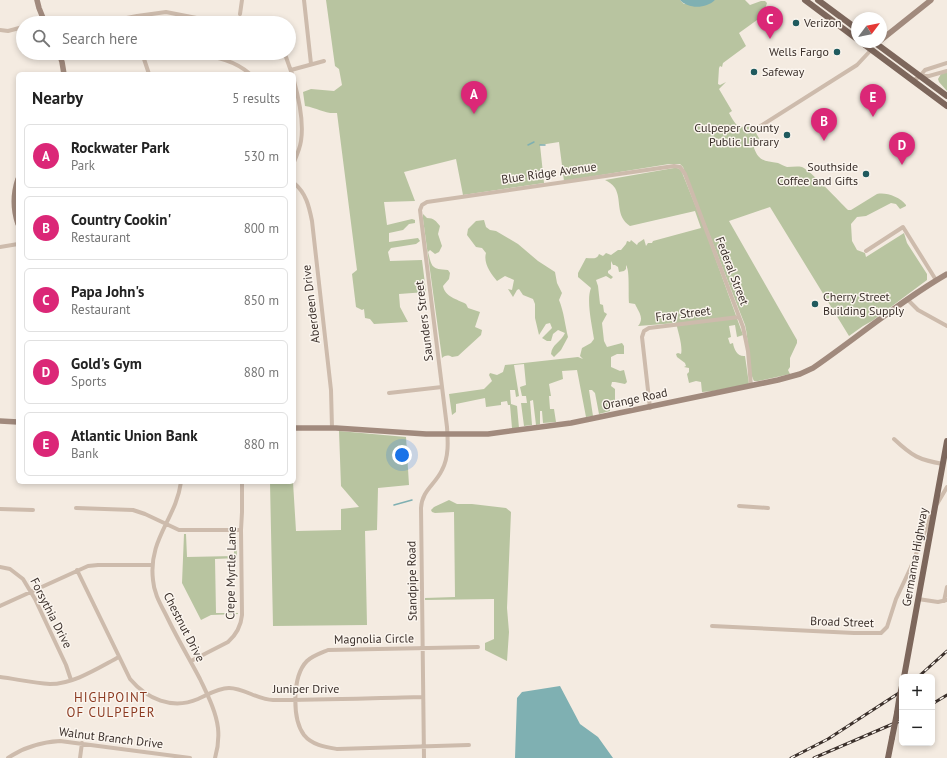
<!DOCTYPE html>
<html lang="en">
<head>
<meta charset="utf-8">
<style>
  body { margin:0; font-family:"PT Sans",sans-serif; background:#f6f6f6; color:#222 }
  .controls { position:absolute; right:12px; bottom:12px; display:grid; overflow:hidden; border-radius:6px; box-shadow:0 2px 6px #0003 }
  .controls button { width:36px; height:36px; display:grid; place-items:center; padding:0; border:0; border-bottom:1px solid #e0e0e0; background:#fff; color:#222; font:20px sans-serif }
  .compass { position:absolute; left:851px; top:12px; width:36px; height:36px; border-radius:50%; background:#fff; box-shadow:0 2px 6px #0003; rotate:58deg }
  .you { position:absolute; left:402px; top:455px; width:14px; height:14px; margin:-10px; border:3px solid #fff; border-radius:50%; background:#1a73e8; box-shadow:0 0 0 6px #1a73e833 }
  .badge { display:grid; place-items:center; width:26px; height:26px; border-radius:50%; background:#db2777; color:#fff; font-size:13px; font-weight:700 }
  .pin { position:absolute; translate:-50% -33px; filter:drop-shadow(0 1px 2px #0008) }
  .pin::after { content:''; position:absolute; top:21px; width:14px; height:12px; background:inherit; clip-path:polygon(0 0,100% 0,50% 100%) }
  .list { margin:0; padding:0; list-style:none }
  h2 { display:flex; justify-content:space-between; align-items:center; height:52px; margin:0; padding:0 16px; font-size:17px }
  h2 small { font-size:13px; font-weight:400; color:#767676 }
  .list li { display:grid; grid-template-columns:26px 1fr auto; gap:12px; align-items:center; box-sizing:border-box; height:64px; margin:0 8px 8px; padding:0 8px; border:1px solid #e0e0e0; border-radius:6px }
  .list b { display:block; font-size:15px; white-space:nowrap }
  .list p { margin:0; font-size:13px; white-space:nowrap; color:#767676 }
  .list em { font-size:13px; font-style:normal; color:#767676 }
  .icon { flex:none; width:22px; height:22px; fill:none; stroke:currentColor; stroke-width:2; stroke-linecap:round; stroke-linejoin:round }
  .map { position:relative; flex:none; width:947px; height:758px; overflow:hidden }
  .search { position:absolute; background:#fff; box-shadow:0 2px 6px #0003; left:16px; top:16px; width:280px; height:44px; display:flex; align-items:center; gap:10px; box-sizing:border-box; padding:0 14px; border-radius:22px; color:#767676; font-size:15px }
  .panel { position:absolute; background:#fff; box-shadow:0 2px 6px #0003; left:16px; top:72px; width:280px; height:412px; border-radius:6px }
  .map>svg:first-child { display:block }
  .green { fill:#b8c4a0 }
  .water { fill:#7fb0b2 }
  .lines { fill:none; stroke-linecap:round; stroke-linejoin:round }
  .stream { stroke:#7fb0b2; stroke-width:1.5 }
  .street { stroke:#cdbbac; stroke-width:4 }
  .secondary { stroke:#a18a7d; stroke-width:5.5 }
  .primary { stroke:#7d675c; stroke-width:6 }
  .rail-casing { stroke:#3b302b; stroke-width:3 }
  .rail { stroke:#fbf5ee; stroke-width:1.5; stroke-dasharray:4.5; stroke-linecap:butt }
  .primary-bridge { stroke:#7d675c; stroke-width:6 }
  .poi-dot { fill:#1f5a5e; stroke:#fbf5ee; stroke-width:1.5 }
  .labels { text-anchor:middle; stroke-width:3; stroke-linejoin:round; paint-order:stroke }
  .poi-label { font-size:12px; fill:#3b302b; stroke:#fbf5ee; text-anchor:start }
  .street-label { font-size:12px; fill:#3b302b; stroke:#fbf5ee }
  .neighbourhood-label { font-size:13px; letter-spacing:1px; fill:#8c3b22; stroke:#fbf5ee }
</style>
</head>
<body>
<div class="map">
<svg width="947" height="758" viewBox="0 0 947 758">
  <rect width="100%" height="100%" fill="#f4ebe1"/>
  <path class="green" d="M326,0H680L684,4L715,0H745L750,5L761,1H765L767,3L764,12V15L739,33L746,46L723,63L722,67L720,66L719,68L718,84L720,85L726,82L719,89L732,111L729,113C737,127 737,128 752,126L760,140L755,144L754,148C759,162 766,161 778,163C781,164 783,166 787,167C792,167 797,166 802,167C811,171 840,202 848,210H851L877,194C886,192 900,197 906,205V206L900,209L896,204L891,203L866,216L857,217L851,224L852,241L857,250L865,253L866,257L904,233L907,243L927,274V280L872,321L863,326L849,336L770,207L729,221L797,340V343L790,358V367L788,370L790,374L758,381H754C748,370 749,340 745,325L683,167L680,164H669L564,181L559,142L540,145L544,183L463,195L456,159L404,172L415,201L384,202L387,225L412,219L415,220V223L409,224L403,230L389,233V242L418,238L420,241L416,244L391,248L388,252L390,261L422,260L426,292L399,294L400,307L408,322L374,324L370,319L365,318L364,309L362,310L356,307L352,274L357,270L337,113C324,114 318,108 305,106L303,92L311,89L334,91L342,85L339,69L335,66Z
    M947,72V91L939,82L938,79L941,74Z
    M674,168H677L681,170L704,227L743,335L737,337L735,325L729,326L731,337L728,338L730,344L733,343C734,350 738,357 745,356L749,384L713,391L702,392L701,382L696,381L689,383L687,374L689,372V368L684,367L686,366L685,363L677,357L676,354L678,353L681,354C683,347 678,331 676,323L638,326C645,318 638,311 635,304L629,303C628,294 630,270 626,265V269L624,271L619,272L618,267L615,265H613L611,261V269L608,271V273L613,277L611,279L606,276L596,280L598,286L600,304L603,305L604,312L607,314L602,323L604,341L607,347L622,343L624,346V354H617L611,357V367L620,371L624,370L627,382L625,384L615,382H612L611,386L615,389V403L614,408L610,405V411L599,414L595,393L592,390H589L593,416L586,417L577,370L562,371L563,379L549,384L551,396H549L550,409H554L556,422L543,423L542,411H540V424L536,425L533,400L530,401L532,425L524,426L521,403H527L526,396H522L520,387L526,385L524,364L514,365L519,396L516,397L515,390H510L511,404L517,406L519,428H512L510,405H508L507,401L501,402V405L486,407L485,398L456,404V412L452,415L449,394L484,389L492,381L489,375L490,373L497,375L503,372L505,365L578,357L583,359L580,356L582,348L591,343L594,339C592,325 586,300 591,288L578,277V273L586,258C591,258 597,260 599,254L603,256L606,253L611,255L618,250H621L626,244L627,241L630,242L631,240L637,245L638,243L644,239L646,246L648,243H652L653,241L701,228L695,211L630,226C615,216 622,200 615,188C612,184 609,182 605,180Z
    M423,214L427,218C434,218 436,221 440,226L438,234L442,246L439,252L435,254L430,250L428,252C432,267 431,269 448,270L450,273L449,279L443,286C445,297 457,299 466,304L468,308L480,312L475,327L482,330L481,335L458,356L452,357C448,355 446,355 442,358L423,219Z
    M484,220L486,227L490,230L496,231L518,244L538,261L555,272L557,283L562,293L559,300C564,312 565,325 568,337L561,350L554,357L551,354C552,344 561,342 565,333L558,330L553,334L551,341H547L542,338L552,328L550,323L546,324L539,335L535,318V304L533,299L523,295L519,289L517,290L513,297L508,289L512,290L514,280L505,276L497,281C491,274 483,263 486,253L482,248L476,247L467,235L468,229L476,221Z
    M339,431L406,437L409,485L378,488L377,530L365,531L367,625L273,626L270,482H293L296,531L341,530V509L359,507L341,486Z
    M449,500L457,504H472L506,508L511,512L507,608L509,632L507,661L485,650V643L494,639V599L425,600V598L455,597L454,512L435,513L432,512L431,510L434,507Z
    M184,534H186L187,557L234,556V534L236,536L237,558L215,559L216,613H238V614L211,615L201,620L182,583Z"/>
  <path class="water" d="M680,0H715C706,9 688,9 680,0Z
    M560,686L580,724L598,737L613,758H515L517,698L522,692Z"/>
  <g class="lines">
    <path class="stream" d="M528,145L534,142
      M540,145H545
      M394,505L412,500"/>
    <path class="street" d="M304,0L311,64
      M240,14L242,0
      M32,23L43,18
      M101,23L137,16L166,12L222,23
      M0,30L8,31L23,27
      M142,53L149,74
      M194,53C215,57 234,60 250,74
      M283,53L286,57L292,74
      M291,70L324,61
      M921,76H929L947,71
      M294,81C299,99 304,122 301,141C300,148 297,155 294,162
      M913,81L920,76L925,70L947,63
      M759,127L857,65L871,50
      M294,183C306,193 309,206 312,221L331,390L332,428
      M0,247L18,244
      M866,251L903,227L936,280
      M907,299L918,310L947,326
      M389,393L442,387
      M650,408L642,337L644,331L649,328L739,317
      M894,439C912,456 919,460 943,464
      M181,482C176,519 148,539 153,580C154,594 161,605 167,617C177,638 189,658 200,679C207,694 216,711 218,728C219,738 218,748 215,758
      M937,504L947,487
      M739,506L768,508
      M76,508L133,510L145,514L179,530H241
      M0,509L33,510
      M0,567L10,569L23,579L35,599L66,665L71,680
      M77,570L130,679C147,699 172,710 198,699C207,695 218,688 229,688C244,688 258,700 273,700C323,700 373,698 423,697
      M918,599L938,602L947,600
      M944,601L947,587
      M0,606L88,566L98,565H152
      M712,626L854,633H881L887,627L896,599L911,567L932,513
      M191,661L228,642C237,634 241,626 242,615L241,530L242,512V482
      M0,677C16,679 33,683 50,684C74,684 98,668 119,657
      M469,745L337,749C325,747 312,745 304,735C292,719 292,676 307,661C312,656 321,653 328,650L478,647
      M8,758C24,747 41,742 60,741L190,758
      M80,758L82,743
      M424,758L421,508C422,490 435,485 442,470C449,457 448,441 447,427L420,210L422,205L427,202L674,166L680,167L685,174L743,327L748,351L751,386"/>
    <path class="secondary" d="M37,0L39,8L45,23
      M881,40L931,0
      M59,53L62,62L64,74
      M18,179C13,194 13,209 18,224
      M0,421L18,422
      M294,428H336L426,434H488L571,423L778,380L800,374L813,368C858,337 900,301 947,274"/>
    <path class="primary" d="M805,0L857,39
      M818,0L857,29
      M861,42L947,106
      M874,42L947,96
      M904,677L947,441
      M897,713L899,700
      M888,758L892,738"/>
    <g class="rail-casing">
      <path id="rail" d="M918,677L947,651
        M932,704L947,695
        M791,758L828,739L902,691
        M814,758L902,720"/>
    </g>
    <use href="#rail" class="rail"/>
    <path class="primary-bridge" d="M899,700L902,686
      M892,738L897,713"/>
  </g>
  <g class="poi-dot">
    <circle cx="796" cy="23" r="4"/>
    <circle cx="837" cy="52" r="4"/>
    <circle cx="754" cy="72" r="4"/>
    <circle cx="787" cy="135" r="4"/>
    <circle cx="866" cy="174" r="4"/>
    <circle cx="815" cy="304" r="4"/>
  </g>
  <g class="labels">
    <g class="poi-label">
      <text x="804" y="27">Verizon</text>
      <text x="829" y="56" text-anchor="end">Wells Fargo</text>
      <text x="762" y="76">Safeway</text>
      <text x="779" y="132" text-anchor="end">Culpeper County<tspan x="779" dy="14">Public Library</tspan></text>
      <text x="858" y="171" text-anchor="end">Southside<tspan x="858" dy="14">Coffee and Gifts</tspan></text>
      <text x="823" y="301">Cherry Street<tspan x="823" dy="14">Building Supply</tspan></text>
    </g>
    <g class="street-label">
      <text transform="translate(549 173) rotate(-8)" y="4">Blue Ridge Avenue</text>
      <text transform="translate(732 271) rotate(69)" y="4">Federal Street</text>
      <text transform="translate(311 304) rotate(-97)" y="4">Aberdeen Drive</text>
      <text transform="translate(683 314) rotate(-7)" y="4">Fray Street</text>
      <text transform="translate(424 321) rotate(-97)" y="4">Saunders Street</text>
      <text transform="translate(635 399) rotate(-12)" y="4">Orange Road</text>
      <text transform="translate(915 557) rotate(-80)" y="4">Germanna Highway</text>
      <text transform="translate(231 573) rotate(-89)" y="4">Crepe Myrtle Lane</text>
      <text transform="translate(412 581) rotate(-91)" y="4">Standpipe Road</text>
      <text transform="translate(51 613) rotate(63)" y="4">Forsythia Drive</text>
      <text transform="translate(842 622) rotate(2)" y="4">Broad Street</text>
      <text transform="translate(184 627) rotate(63)" y="4">Chestnut Drive</text>
      <text transform="translate(374 639) rotate(-1)" y="4">Magnolia Circle</text>
      <text x="306" y="693">Juniper Drive</text>
      <text transform="translate(111 738) rotate(7)" y="4">Walnut Branch Drive</text>
    </g>
    <g class="neighbourhood-label">
      <text x="111" y="702">HIGHPOINT<tspan x="111" dy="15">OF CULPEPER</tspan></text>
    </g>
  </g>
</svg>
<div class="controls">
<button>+</button>
<button>−</button>
</div>
<svg class="compass" viewBox="-18 -18 36 36"><path d="M0-13l5 13h-10z" fill="#e53935"/><path d="M0 13l5-13h-10z" fill="#767676"/></svg>
<div class="you"></div>
<div class="pin badge" style="left:474px;top:114px">A</div>
<div class="pin badge" style="left:824px;top:141px">B</div>
<div class="pin badge" style="left:770px;top:39px">C</div>
<div class="pin badge" style="left:902px;top:165px">D</div>
<div class="pin badge" style="left:873px;top:117px">E</div>
<div class="search"><svg class="icon" aria-label="search" viewBox="0 0 24 24"><circle cx="10" cy="10" r="6"/><path d="M15 15l6 6"/></svg>Search here</div>
<section class="panel">
<h2>Nearby<small>5 results</small></h2>
<ul class="list">
<li><span class="badge">A</span><div><b>Rockwater Park</b><p>Park</p></div><em>530 m</em></li>
<li><span class="badge">B</span><div><b>Country Cookin'</b><p>Restaurant</p></div><em>800 m</em></li>
<li><span class="badge">C</span><div><b>Papa John's</b><p>Restaurant</p></div><em>850 m</em></li>
<li><span class="badge">D</span><div><b>Gold's Gym</b><p>Sports</p></div><em>880 m</em></li>
<li><span class="badge">E</span><div><b>Atlantic Union Bank</b><p>Bank</p></div><em>880 m</em></li>
</ul>
</section>
</div>
</body>
</html>
